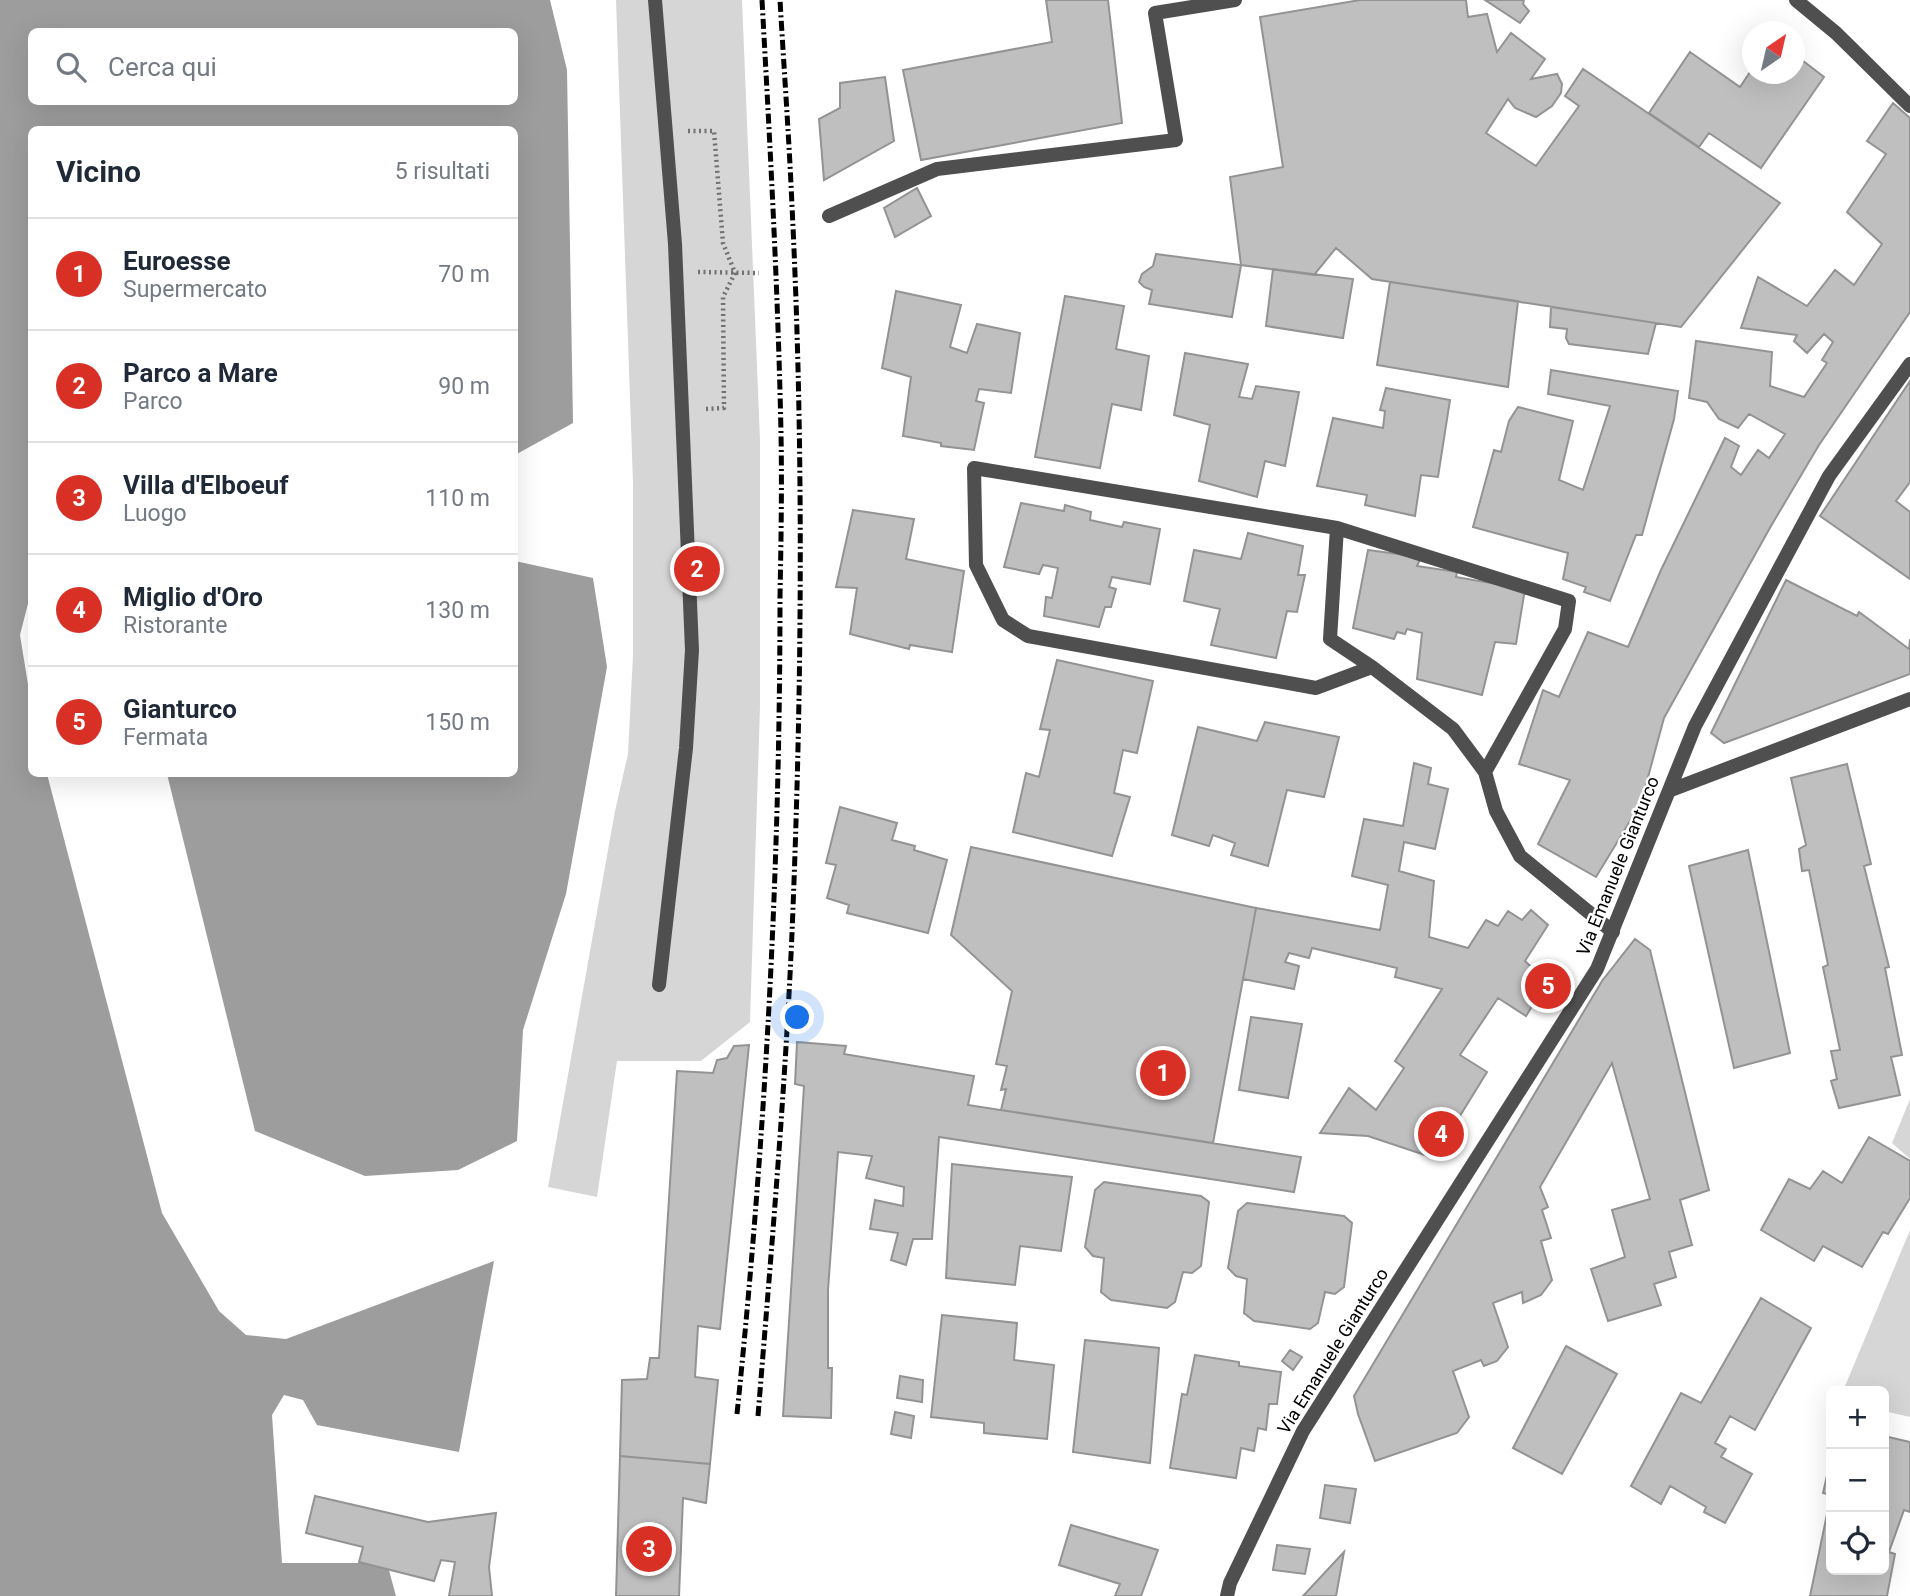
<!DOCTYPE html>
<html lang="it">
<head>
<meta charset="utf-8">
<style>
  body { margin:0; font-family:Roboto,sans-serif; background:#f6f6f7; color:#1f2937 }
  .controls { position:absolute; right:21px; bottom:21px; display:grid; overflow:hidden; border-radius:10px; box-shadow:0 7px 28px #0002 }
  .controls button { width:63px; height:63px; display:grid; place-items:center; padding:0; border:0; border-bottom:2px solid #e0e1e3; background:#fff; color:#1f2937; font:35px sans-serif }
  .compass { position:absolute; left:1742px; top:21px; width:63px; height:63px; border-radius:50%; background:#fff; box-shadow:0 7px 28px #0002; rotate:34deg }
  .you { position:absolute; left:798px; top:1018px; width:24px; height:24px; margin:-18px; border:5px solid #fff; border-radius:50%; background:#1a73e8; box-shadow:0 0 0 10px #1a73e833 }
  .badge { display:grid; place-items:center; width:46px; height:46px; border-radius:50%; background:#d93025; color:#fff; font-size:23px; font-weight:700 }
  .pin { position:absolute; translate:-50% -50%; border:4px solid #fff; box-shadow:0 2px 7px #0006 }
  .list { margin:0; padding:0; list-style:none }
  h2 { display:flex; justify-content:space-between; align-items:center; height:91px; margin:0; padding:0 28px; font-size:30px }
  h2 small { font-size:23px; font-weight:400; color:#747a83 }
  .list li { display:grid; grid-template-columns:46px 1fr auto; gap:21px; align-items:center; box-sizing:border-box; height:112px; padding:0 28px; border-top:2px solid #e0e1e3 }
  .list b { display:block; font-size:26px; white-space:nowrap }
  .list p { margin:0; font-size:23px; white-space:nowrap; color:#747a83 }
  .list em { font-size:23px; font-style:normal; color:#747a83 }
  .icon { flex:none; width:38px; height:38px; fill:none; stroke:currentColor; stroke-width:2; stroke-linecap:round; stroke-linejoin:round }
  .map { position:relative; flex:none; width:1910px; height:1596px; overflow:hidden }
  .search { position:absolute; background:#fff; box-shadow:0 7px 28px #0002; left:28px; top:28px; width:490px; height:77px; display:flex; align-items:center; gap:18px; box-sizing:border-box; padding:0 24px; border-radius:10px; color:#747a83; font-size:26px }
  .panel { position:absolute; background:#fff; box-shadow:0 7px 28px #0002; left:28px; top:126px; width:490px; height:651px; border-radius:10px }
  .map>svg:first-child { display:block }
  .green { fill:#d6d6d6 }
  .water { fill:#9d9d9d; fill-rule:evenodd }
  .building { fill:#bfbfbf; stroke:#939393; stroke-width:2 }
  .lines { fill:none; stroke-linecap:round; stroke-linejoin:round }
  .path { stroke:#717171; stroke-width:4.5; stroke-dasharray:2 3.5; stroke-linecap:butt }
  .lane { stroke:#4f4f4f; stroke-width:14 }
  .street { stroke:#4f4f4f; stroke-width:14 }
  .rail { stroke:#000; stroke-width:5; stroke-dasharray:10 3.5 2 3.5; stroke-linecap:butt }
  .labels { text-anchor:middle; stroke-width:5; stroke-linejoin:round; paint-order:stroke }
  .street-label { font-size:18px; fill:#000; stroke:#fff }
</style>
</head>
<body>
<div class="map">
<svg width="1910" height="1596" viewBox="0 0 1910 1596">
  <rect width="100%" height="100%" fill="#fff"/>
  <path class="green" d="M616,0H742L760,440V707L750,1022L701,1061H617L597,1197L548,1187L615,811L628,754L633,655V483Z
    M1910,1099V1159L1892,1143Z
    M1910,1230V1417L1884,1411V1391H1843Z"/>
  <path class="water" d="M0,0H550L567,70L573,423L515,455L514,130H32V588L20,635L31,703L32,774H47L162,1213L219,1311L246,1335L286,1339L494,1261L459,1452L317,1425L303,1400L284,1395L272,1415L282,1563H387L396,1596H0ZM32,32H514V102H32Z
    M515,561L593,578L607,667L566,894L523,1030L517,1141L458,1170L365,1176L255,1131L167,774H514Z"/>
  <path class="building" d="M1046,0H1108L1122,123L921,160L903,70L1052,42Z
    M1360,0H1466L1468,17L1487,14L1497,52L1511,33L1545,59L1531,79L1557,74L1562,84L1561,93L1552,106L1536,117L1515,108L1508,99L1486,133L1536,166L1579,106L1565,96L1583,69L1780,203L1681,327L1372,279L1336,248L1314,275L1241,265L1230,177L1283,167L1260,17Z
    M1485,0H1524L1523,4L1529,11L1520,23Z
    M1690,52L1740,87L1752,69V74H1794V54L1824,77L1761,168L1709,133L1699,147L1649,113Z
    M885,77L894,141L824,180L819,119L840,108V83Z
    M1893,103L1910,118V312L1819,445L1771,526L1664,718L1641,803L1596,877L1538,844L1570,780L1519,764L1543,690L1559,697L1588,632L1628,647L1661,570L1725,438L1739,446L1731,467L1741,475L1758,450L1769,458L1785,434L1749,414L1738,428L1719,419L1707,402L1689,398L1696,341L1772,352L1770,386L1804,397L1827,363L1822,360L1833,342L1824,334L1807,353L1794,341L1797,335L1741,328L1758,277L1807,306L1835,270L1854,285L1882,244L1847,212L1886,154L1867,141Z
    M917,188L931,216L895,237L884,208Z
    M1156,254L1241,265L1232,317L1149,304L1152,290L1144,287L1139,282L1142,274L1153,266Z
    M1273,269L1353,279L1343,338L1266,326Z
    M1390,282L1518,301L1508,387L1377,365Z
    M896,291L961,305L950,347L967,353L977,324L1020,333L1011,393L979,389L976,401L984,403L974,450L941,446V443L903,436L911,377L882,368Z
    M1065,296L1124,306L1116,349L1149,356L1141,410L1112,404L1100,468L1035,457Z
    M1551,307L1656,323L1648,354L1569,344L1566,338L1567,329L1550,327Z
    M1185,353L1248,364L1239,397L1252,399L1256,386L1299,392L1285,466L1265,461L1257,497L1199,481L1210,425L1174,415Z
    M1551,370L1678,391L1674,419L1642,535H1636L1610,601L1584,592L1586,587L1563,579L1568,553L1473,527L1494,450L1501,452L1509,421L1518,407L1573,421L1559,480L1583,490L1610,406L1548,394Z
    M1910,381V482L1896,501L1910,512V579L1820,516Z
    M1386,388L1450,400L1438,477L1421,475L1415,516L1365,505L1367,495L1317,486L1333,418L1383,428L1385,411L1380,410Z
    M1021,503L1064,511L1065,505L1091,512L1090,520L1122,527L1124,522L1160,529L1150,584L1112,577L1109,587L1116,589L1111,607H1105L1099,627L1044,616L1046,597L1052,598L1058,568L1043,565L1039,574L1004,567Z
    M853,510L914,519L906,559L964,571L952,652L910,645L909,649L850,634L857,588L836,587Z
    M1248,533L1303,546L1298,575H1305L1297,612L1287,611L1276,658L1211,645L1220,609L1184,601L1194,550L1241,559Z
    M1368,550L1421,557L1417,566L1457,572L1456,577L1525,589L1516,644L1495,642L1482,695L1417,679L1422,633L1407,629L1405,634L1397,632L1394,639L1353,628Z
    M1786,580L1857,616L1859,612L1909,649L1910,639V674L1724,743L1711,733Z
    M1057,660L1153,681L1137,753L1123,750L1114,793L1130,797L1112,856L1013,832L1026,773L1039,777L1050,730L1040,729Z
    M1265,722L1339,737L1324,797L1287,790L1268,866L1231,855L1235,843L1213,835L1209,846L1172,835L1198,727L1257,741Z
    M1414,763L1431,768L1428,784L1448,789L1435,849L1404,842L1399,871L1434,881L1429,937L1468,948L1486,920L1498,926L1508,911L1522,920L1531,910L1548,925L1525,961L1547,982L1526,1016L1498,998L1460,1055L1487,1072L1434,1158L1368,1136L1320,1133L1349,1088L1376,1110L1404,1068L1395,1061L1442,989L1395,977L1397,968L1312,948L1309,958L1289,953L1285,962L1299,966L1294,989L1243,979L1256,908L1380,930L1388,885L1352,876L1364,819L1403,826Z
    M1847,764L1871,864L1864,866L1889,967L1885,968L1902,1055L1891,1057L1900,1095L1839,1108L1831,1081L1837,1079L1831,1051L1840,1050L1823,967L1828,965L1809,870L1802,871L1799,849L1806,845L1791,778Z
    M840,807L897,823L892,840L915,846L914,850L947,860L928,933L847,913L849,905L827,898L836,865L826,863Z
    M971,847L1256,908L1213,1143L1001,1110L1006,1089L1001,1090L1007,1066L996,1064L1012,991L951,935Z
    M1748,850L1790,1053L1734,1068L1689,866Z
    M1635,939L1650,950L1709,1190L1680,1200L1692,1245L1669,1252L1676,1277L1654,1284L1661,1305L1608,1321L1591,1269L1625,1257L1612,1210L1650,1199L1612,1063L1540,1187L1548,1207L1542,1210L1551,1238L1541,1241L1552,1280L1541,1295L1523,1303L1522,1292L1493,1303L1508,1347L1497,1361L1484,1366L1481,1360L1453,1371L1469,1417L1457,1433L1375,1461L1358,1414L1354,1396L1602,981Z
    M1251,1017L1302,1024L1288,1098L1239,1090Z
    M797,1042L846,1046L844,1054L974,1076L968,1105L1301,1157L1294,1192L939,1137L932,1239H913L906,1265L891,1260L898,1233L870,1229L875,1200L903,1206L904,1187L866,1178L872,1156L838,1152L828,1290V1368H832L831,1418L783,1416L804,1086L795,1084Z
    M749,1045L720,1329L698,1326L695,1377L718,1380L710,1464L620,1456L622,1380L647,1379L650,1358H659L677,1071L713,1073L717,1060L727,1058L734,1046Z
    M1869,1137L1910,1161V1198L1888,1234L1883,1232L1862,1267L1823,1246L1814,1261L1761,1230L1789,1179L1810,1189L1823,1171L1842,1183Z
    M952,1164L1072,1177L1061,1251L1020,1246L1015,1285L946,1278Z
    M1104,1182L1201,1196L1209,1202L1201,1266L1192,1273L1183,1272L1175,1302L1167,1308L1111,1300L1101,1292L1104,1258L1093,1256L1085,1247L1095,1190Z
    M1247,1203L1344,1216L1352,1223L1344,1287L1335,1294L1325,1292L1318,1323L1310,1329L1254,1321L1244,1313L1247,1279L1236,1276L1228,1268L1238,1211Z
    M1761,1298L1811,1328L1755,1430L1730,1416L1715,1443L1726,1449L1721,1457L1752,1474L1725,1523L1704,1512L1706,1507L1670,1486L1661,1504L1631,1486L1681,1393L1701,1403Z
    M942,1315L1017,1323L1014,1360L1054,1365L1047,1439L984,1433V1423L931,1417Z
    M1085,1340L1159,1348L1150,1463L1073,1452Z
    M1566,1346L1617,1374L1562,1474L1513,1448Z
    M1290,1350L1302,1357L1293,1370L1282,1361Z
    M1195,1355L1239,1362V1366L1281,1372L1277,1404H1269L1266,1430L1258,1428L1254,1451L1241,1448L1236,1478L1170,1468L1182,1394L1187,1395Z
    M900,1376L923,1380L922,1402L897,1398Z
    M895,1412L914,1416L911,1438L891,1434Z
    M1884,1436L1910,1442V1512L1904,1510L1889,1552L1895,1554L1887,1596H1810L1831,1495V1570H1884Z
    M620,1456L710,1464L706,1503L683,1498L679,1596H616Z
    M1831,1458V1495L1823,1493Z
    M1325,1485L1356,1489L1350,1523L1320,1518Z
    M315,1496L428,1522L496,1513L489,1567L492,1596H449L455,1562L441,1560L434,1581L359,1562L363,1547L306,1533Z
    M1071,1525L1158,1550L1141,1596H1115L1120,1584L1059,1565Z
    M1277,1545L1310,1549L1305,1574L1273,1570Z
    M1344,1552L1336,1596H1303Z"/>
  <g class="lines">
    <path class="path" d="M688,131H714L723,243L735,273L723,297L724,408L705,409
      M698,272L759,273"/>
    <path class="lane" d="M829,216L937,169L1176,140L1155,13L1235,0
      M1337,528L1330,639L1372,667L1453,729L1485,772L1496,811L1520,856L1613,932
      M1372,667L1316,688L1028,636L1003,620L976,565L974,468L1337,528L1569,601L1565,629L1485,772"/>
    <path class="street" d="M655,0L675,244L692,650L686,748L659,985
      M1796,0L1836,33L1910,106
      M1671,790L1910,699
      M1227,1596L1230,1583L1303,1431L1597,969L1695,726L1829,476L1910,364"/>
    <path class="rail" d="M737,1414C765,1142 780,870 780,597C781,543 782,488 781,433C778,289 770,144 762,0
      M758,1416C771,1255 785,1094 792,933C802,691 804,448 792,206C789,137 784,69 780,0"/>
  </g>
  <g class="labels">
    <g class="street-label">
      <text transform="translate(1618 866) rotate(-68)" y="6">Via Emanuele Gianturco</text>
      <text transform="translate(1333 1351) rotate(-58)" y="6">Via Emanuele Gianturco</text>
    </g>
  </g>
</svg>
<div class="controls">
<button>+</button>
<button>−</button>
<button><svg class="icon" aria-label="locate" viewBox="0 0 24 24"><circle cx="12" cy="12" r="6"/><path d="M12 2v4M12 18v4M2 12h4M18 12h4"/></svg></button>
</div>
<svg class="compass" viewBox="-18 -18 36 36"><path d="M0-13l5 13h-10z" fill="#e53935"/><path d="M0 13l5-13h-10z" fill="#747a83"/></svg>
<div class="you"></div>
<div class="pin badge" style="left:1163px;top:1073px">1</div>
<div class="pin badge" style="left:697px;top:569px">2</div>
<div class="pin badge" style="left:649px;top:1549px">3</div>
<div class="pin badge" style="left:1441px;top:1134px">4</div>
<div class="pin badge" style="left:1548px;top:986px">5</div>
<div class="search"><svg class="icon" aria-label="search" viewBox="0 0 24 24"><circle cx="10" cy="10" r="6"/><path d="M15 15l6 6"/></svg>Cerca qui</div>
<section class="panel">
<h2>Vicino<small>5 risultati</small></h2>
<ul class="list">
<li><span class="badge">1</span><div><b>Euroesse</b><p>Supermercato</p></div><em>70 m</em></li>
<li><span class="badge">2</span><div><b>Parco a Mare</b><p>Parco</p></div><em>90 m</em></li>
<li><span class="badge">3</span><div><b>Villa d'Elboeuf</b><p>Luogo</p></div><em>110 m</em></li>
<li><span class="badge">4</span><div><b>Miglio d'Oro</b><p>Ristorante</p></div><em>130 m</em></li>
<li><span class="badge">5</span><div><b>Gianturco</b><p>Fermata</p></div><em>150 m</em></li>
</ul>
</section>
</div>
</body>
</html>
